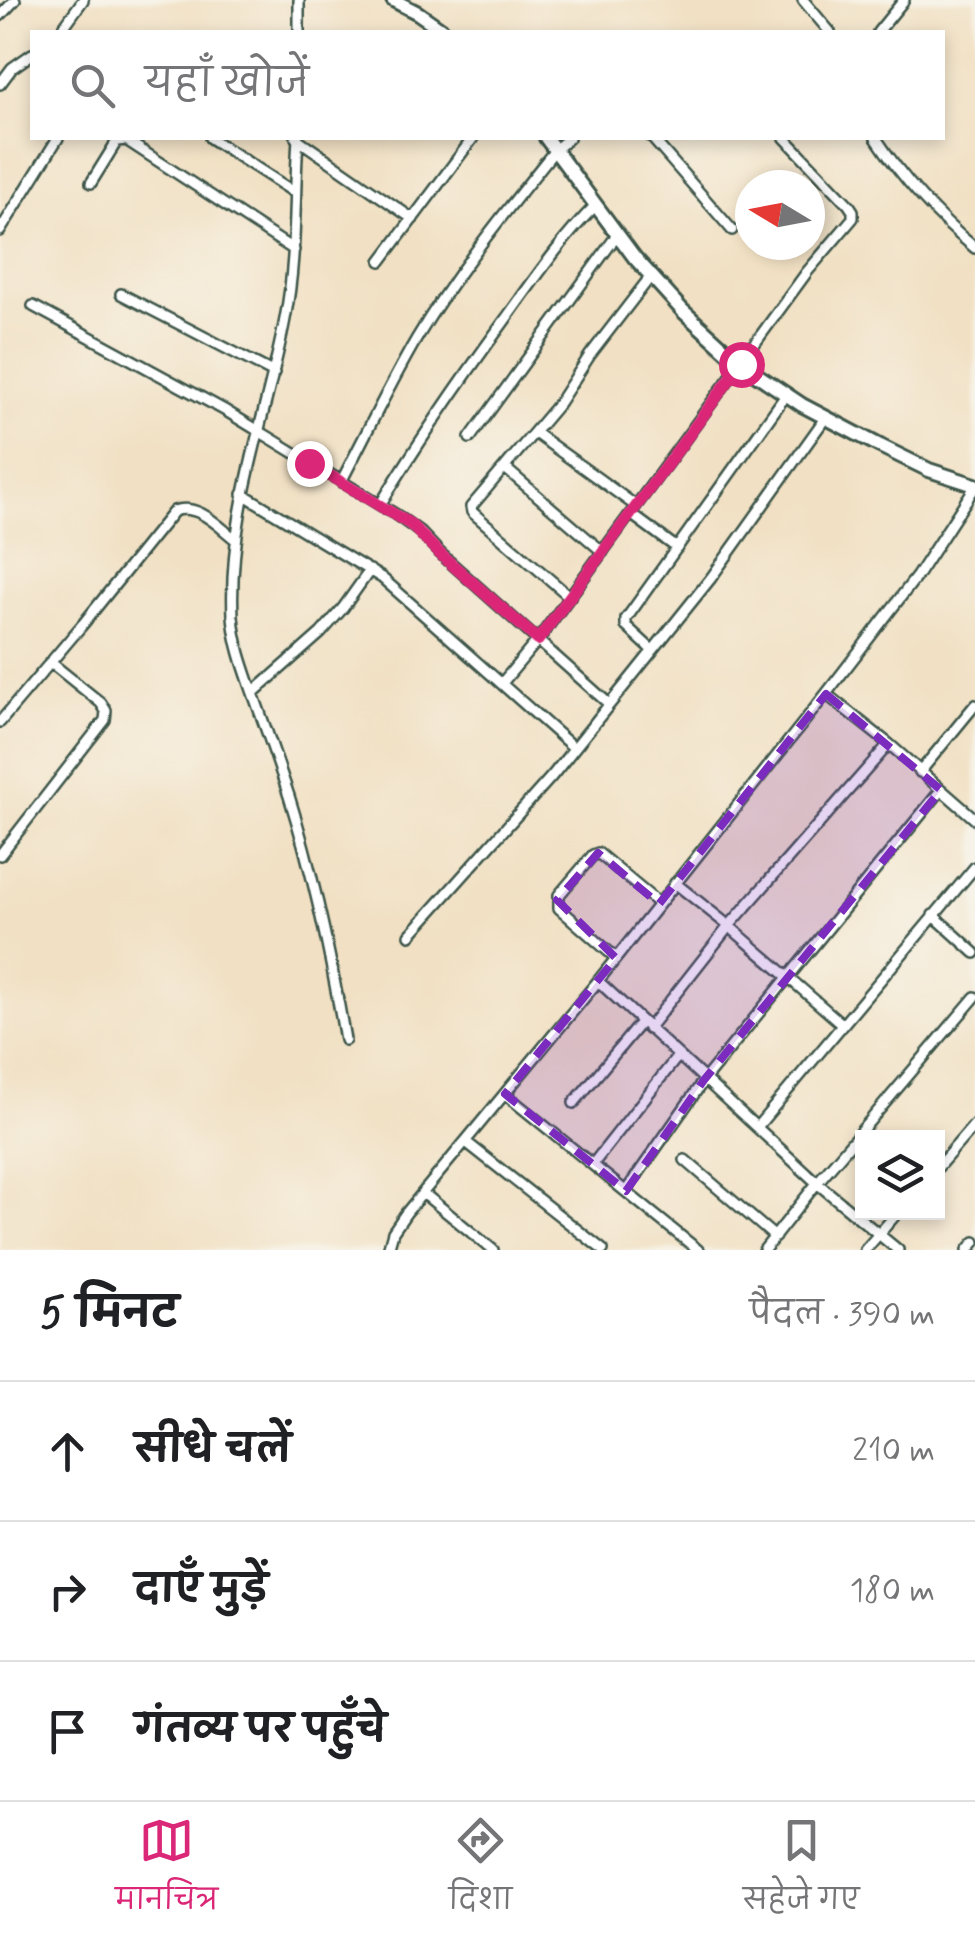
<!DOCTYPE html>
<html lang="hi">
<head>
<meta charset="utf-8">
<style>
  body { margin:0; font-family:Mynerve,"Playpen Sans Deva",sans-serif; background:#f6f6f6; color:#202124 }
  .controls { position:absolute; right:30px; bottom:30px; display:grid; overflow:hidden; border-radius:0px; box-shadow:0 5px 15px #0003 }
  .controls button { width:90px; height:90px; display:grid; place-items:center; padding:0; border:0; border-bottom:2px solid #e0e0e0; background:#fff; color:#202124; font:50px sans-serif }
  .compass { position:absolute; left:735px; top:170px; width:90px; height:90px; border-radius:50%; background:#fff; box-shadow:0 5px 15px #0003; rotate:280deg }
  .stop { position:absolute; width:30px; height:30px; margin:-22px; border:8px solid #db2777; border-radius:50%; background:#fff }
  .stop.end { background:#db2777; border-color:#fff; box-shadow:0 2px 10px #0008 }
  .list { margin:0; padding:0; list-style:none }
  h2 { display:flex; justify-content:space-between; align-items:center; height:130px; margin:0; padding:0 40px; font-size:42px }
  h2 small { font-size:32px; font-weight:400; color:#757577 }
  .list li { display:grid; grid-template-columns:65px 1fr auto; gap:30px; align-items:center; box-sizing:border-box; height:140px; padding:0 40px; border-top:2px solid #e0e0e0 }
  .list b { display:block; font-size:38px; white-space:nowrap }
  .list em { font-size:32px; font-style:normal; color:#757577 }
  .icon { flex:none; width:55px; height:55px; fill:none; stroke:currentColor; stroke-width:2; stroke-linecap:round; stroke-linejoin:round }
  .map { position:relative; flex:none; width:975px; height:1250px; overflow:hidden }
  .search { position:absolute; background:#fff; box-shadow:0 5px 15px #0003; left:30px; right:30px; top:30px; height:110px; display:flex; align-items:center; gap:25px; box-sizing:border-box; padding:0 35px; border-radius:0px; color:#757577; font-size:38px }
  .sheet { height:550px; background:#fff }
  nav { display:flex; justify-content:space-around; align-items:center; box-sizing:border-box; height:140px; border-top:2px solid #e0e0e0; background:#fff; font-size:28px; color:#757577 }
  nav a { display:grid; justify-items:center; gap:5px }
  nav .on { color:#db2777 }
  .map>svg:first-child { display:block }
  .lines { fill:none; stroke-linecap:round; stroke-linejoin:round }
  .street-casing { stroke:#3e5549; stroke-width:14 }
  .secondary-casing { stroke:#3e5549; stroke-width:18 }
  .street { stroke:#fff; stroke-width:9 }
  .secondary { stroke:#fff; stroke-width:12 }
  .route { stroke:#db2777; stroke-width:12 }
  .marked { fill:#7b2cbf; fill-opacity:0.2; stroke:#7b2cbf; stroke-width:8; stroke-dasharray:20 12; stroke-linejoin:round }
</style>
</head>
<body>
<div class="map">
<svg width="975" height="1250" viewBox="0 0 975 1250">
  <rect width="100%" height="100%" fill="#f7f3e8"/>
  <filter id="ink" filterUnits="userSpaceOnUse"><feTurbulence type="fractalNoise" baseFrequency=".01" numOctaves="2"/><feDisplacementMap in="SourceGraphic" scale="20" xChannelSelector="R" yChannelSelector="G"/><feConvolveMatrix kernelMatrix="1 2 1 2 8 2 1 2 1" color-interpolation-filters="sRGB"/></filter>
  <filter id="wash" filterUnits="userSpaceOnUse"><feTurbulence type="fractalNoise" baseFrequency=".0048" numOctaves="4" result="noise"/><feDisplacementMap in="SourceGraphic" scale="40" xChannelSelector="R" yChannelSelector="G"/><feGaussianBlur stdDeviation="2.25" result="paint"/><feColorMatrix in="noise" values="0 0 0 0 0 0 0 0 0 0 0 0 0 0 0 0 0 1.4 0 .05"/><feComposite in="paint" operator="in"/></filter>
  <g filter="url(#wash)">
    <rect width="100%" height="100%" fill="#f1e0c3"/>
  </g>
  <g filter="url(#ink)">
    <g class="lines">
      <g class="street-casing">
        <path id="street" d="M803,0L830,32
          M0,16L15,0
          M60,32L83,0
          M299,32V0
          M878,32L904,0
          M0,84L12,68L32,54
          M210,138L294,192
          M296,138L413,219
          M298,138C294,198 297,259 285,319C266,419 228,511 233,616C235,644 245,670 254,696C266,729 278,763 289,796C314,876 331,957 345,1040
          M652,138L732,230
          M876,138C903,179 937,217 975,248
          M91,183L117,141L126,140L294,250
          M0,231L58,138
          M381,261L473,138
          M121,294L274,373
          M33,306L226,411L395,514L420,532L441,554L609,704
          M535,433L636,506
          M470,438L617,235
          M505,468L603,552
          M341,482C366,434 390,384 417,338C457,271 507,210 555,150L569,138
          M243,494L382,578L574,748
          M380,505C419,441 461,380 505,320C534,280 560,241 595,206
          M631,514L677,548
          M570,597L472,512L471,507L559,403L590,355L651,276
          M652,650L626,626V619L786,395
          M502,683L538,640L807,272L853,218V211L849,205L785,138
          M253,693L321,633L343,608L370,570
          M826,694L889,744L975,819
          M0,722L83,624L174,511C198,503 217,525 235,539
          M920,772L975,705
          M0,855L105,720L106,711L101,703L50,662
          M675,883L729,926L842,1024
          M933,915L975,953
          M410,935L552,776L711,578L826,417
          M616,958L559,908V895L593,855L598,853L659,904
          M598,981L817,1183L898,1250
          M648,1029L729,926L889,744
          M505,1094L698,1250
          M574,1103L641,1022
          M757,1127L975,867
          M466,1142L603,1250
          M685,1160L775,1237
          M593,1164L678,1056
          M938,1167L975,1124
          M626,1191L704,1080L941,790
          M423,1193L493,1250
          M388,1250L393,1232L406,1213L598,981L826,694L917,576L975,487
          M764,1250L817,1183L975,997
          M865,1250L898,1212
          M968,1250L975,1242"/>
      </g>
      <g class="secondary-casing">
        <path id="secondary" d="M393,0L418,13L445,32
          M546,138L635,258L683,311L741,364L802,405L880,446L929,470L975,485"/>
      </g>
      <use href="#street" class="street"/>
      <use href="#secondary" class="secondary"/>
    </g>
  </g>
  <g class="lines" filter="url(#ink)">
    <path class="route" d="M309,463L410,524L440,554L538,640L741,364"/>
  </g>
  <path class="marked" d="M826,694L941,790L704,1080L626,1191L505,1094L616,958L557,900L598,853L659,904Z"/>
</svg>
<div class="controls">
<button><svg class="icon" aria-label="layers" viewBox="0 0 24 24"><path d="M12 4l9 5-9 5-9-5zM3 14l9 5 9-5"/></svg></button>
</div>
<svg class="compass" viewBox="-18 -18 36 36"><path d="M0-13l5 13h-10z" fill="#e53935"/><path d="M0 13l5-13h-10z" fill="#757577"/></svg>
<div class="stop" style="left:741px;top:364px"></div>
<div class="stop end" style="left:309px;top:463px"></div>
<div class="search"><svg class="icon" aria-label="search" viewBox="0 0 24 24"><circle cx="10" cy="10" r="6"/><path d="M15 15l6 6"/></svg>यहाँ खोजें</div>
</div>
<section class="sheet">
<h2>5 मिनट<small>पैदल · 390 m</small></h2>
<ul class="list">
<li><svg class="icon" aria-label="ahead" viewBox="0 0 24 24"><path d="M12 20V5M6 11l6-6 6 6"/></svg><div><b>सीधे चलें</b></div><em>210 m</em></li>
<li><svg class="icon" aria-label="right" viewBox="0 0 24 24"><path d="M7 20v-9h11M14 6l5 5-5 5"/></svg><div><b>दाएँ मुड़ें</b></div><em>180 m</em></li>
<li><svg class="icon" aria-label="arrive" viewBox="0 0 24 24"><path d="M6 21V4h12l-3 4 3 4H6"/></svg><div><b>गंतव्य पर पहुँचे</b></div></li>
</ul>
</section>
<nav>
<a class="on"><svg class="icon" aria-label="map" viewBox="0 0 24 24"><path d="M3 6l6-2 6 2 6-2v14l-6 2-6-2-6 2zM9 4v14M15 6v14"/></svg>मानचित्र</a>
<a><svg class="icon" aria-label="directions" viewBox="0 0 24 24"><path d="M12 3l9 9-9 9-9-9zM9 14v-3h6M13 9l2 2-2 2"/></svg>दिशा</a>
<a><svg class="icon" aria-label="saved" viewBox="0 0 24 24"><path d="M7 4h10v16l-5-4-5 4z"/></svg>सहेजे गए</a>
</nav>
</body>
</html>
